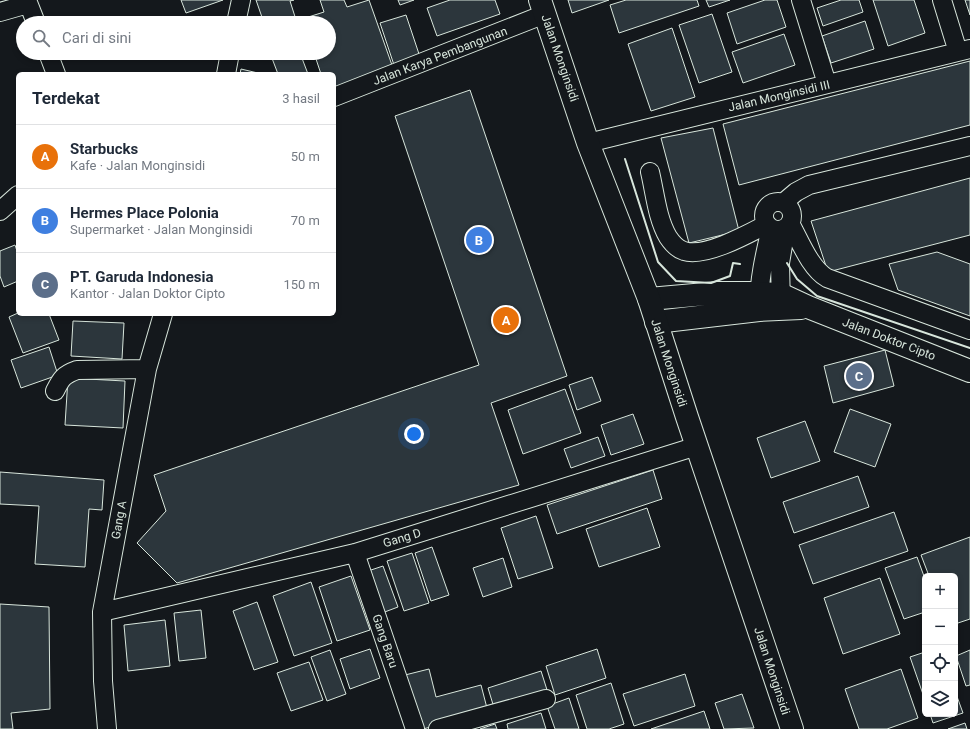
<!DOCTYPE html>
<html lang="id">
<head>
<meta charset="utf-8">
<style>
  body { margin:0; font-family:Roboto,sans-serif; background:#f2f2f3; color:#1f2937 }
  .controls { position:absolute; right:12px; bottom:12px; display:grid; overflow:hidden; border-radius:6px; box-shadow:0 2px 6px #0003 }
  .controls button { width:36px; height:36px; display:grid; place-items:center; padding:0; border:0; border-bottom:1px solid #e0e1e3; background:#fff; color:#1f2937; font:20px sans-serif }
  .you { position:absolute; left:414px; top:434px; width:14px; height:14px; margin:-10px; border:3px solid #fff; border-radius:50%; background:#1a73e8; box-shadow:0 0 0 6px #1a73e833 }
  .badge { display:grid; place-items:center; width:26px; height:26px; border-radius:50%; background:#7c3aed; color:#fff; font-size:13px; font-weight:700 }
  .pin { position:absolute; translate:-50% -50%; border:2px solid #fff; box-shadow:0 1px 4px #0006 }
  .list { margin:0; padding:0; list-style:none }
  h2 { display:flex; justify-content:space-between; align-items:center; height:52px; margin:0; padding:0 16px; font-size:17px }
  h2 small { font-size:13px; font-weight:400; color:#747a83 }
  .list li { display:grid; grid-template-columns:26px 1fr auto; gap:12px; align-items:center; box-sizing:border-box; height:64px; padding:0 16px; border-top:1px solid #e0e1e3 }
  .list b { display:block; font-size:15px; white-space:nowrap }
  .list p { margin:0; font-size:13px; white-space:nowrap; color:#747a83 }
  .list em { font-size:13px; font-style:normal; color:#747a83 }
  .icon { flex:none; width:22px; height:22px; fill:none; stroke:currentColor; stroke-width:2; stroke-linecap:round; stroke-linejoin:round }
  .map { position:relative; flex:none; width:970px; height:729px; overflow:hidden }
  .search { position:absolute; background:#fff; box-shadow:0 2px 6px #0003; left:16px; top:16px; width:320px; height:44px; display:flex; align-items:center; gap:10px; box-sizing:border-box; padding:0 14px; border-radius:22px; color:#747a83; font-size:15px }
  .panel { position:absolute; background:#fff; box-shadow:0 2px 6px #0003; left:16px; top:72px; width:320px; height:244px; border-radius:6px }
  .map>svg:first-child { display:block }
  .building { fill:#2c363c; stroke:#d8e6dc }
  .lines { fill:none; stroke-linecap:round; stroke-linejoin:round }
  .minor-casing { stroke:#d8e6dc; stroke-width:20 }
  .tertiary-casing { stroke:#d8e6dc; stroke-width:24 }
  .secondary-casing { stroke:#d8e6dc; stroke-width:24 }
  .minor { stroke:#14181c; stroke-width:18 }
  .tertiary { stroke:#14181c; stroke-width:22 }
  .secondary { stroke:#14181c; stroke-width:22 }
  .wall { stroke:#d8e6dc; stroke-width:2 }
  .labels { text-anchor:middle; stroke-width:3; stroke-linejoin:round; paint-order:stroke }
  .street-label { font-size:12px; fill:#d8e6dc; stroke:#14181c }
</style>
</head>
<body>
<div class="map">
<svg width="970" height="729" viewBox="0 0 970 729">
  <rect width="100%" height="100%" fill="#14181c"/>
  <path class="building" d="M181,0H223L186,13Z
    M256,0H294L290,1L297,23H264Z
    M320,0H344L347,7L369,0L393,68L334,89V74H321L314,53H329V23H303L302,19L324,12Z
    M398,0H414L400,5Z
    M450,0H495L500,14L437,36L427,8Z
    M568,0H609L572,13Z
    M626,0H697L699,6L619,33L610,5Z
    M706,0H730L709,7Z
    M765,0H777L786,27L737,44L727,13Z
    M841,0H859L863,12L823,26L817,8Z
    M873,0H914L925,33L888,46Z
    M965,0H970V15Z
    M712,14L732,72L699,83L679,25Z
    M406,15L421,60L395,68L380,23Z
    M865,21L874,49L831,63L822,36Z
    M672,28L695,97L651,111L628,44Z
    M784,34L795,65L743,83L732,52Z
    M270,53H300L308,74H278Z
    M970,61V125L739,185L723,124Z
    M241,69L262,74H240Z
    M470,90L567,376L491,403L519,485L177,583L137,543L166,511L154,475L479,365L395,116Z
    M713,128L739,231L689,243L661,138Z
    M970,178V235L828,272L811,221Z
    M15,245L18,254V281L4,287L0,276V251Z
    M937,252L970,264V316L898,290L889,264Z
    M18,313L49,314L59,340L23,353L9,317Z
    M73,321L124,323L122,359L71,356Z
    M49,347L58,375L21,388L11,360Z
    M885,350L894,386L833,403L824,366Z
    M592,377L601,401L577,410L569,385Z
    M68,378L125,381L123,428L65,425Z
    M565,389L581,433L523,454L508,410Z
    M850,409L891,424L875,467L834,452Z
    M633,414L644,444L611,455L601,425Z
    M805,421L820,461L771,478L757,438Z
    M598,437L605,456L571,468L564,449Z
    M653,470L662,499L557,534L547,505Z
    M0,472L104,480L102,510L89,509L85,567L35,564L39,506L0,504Z
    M858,476L869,507L794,533L783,502Z
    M647,508L660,547L599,567L586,529Z
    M894,512L908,551L813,584L799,545Z
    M536,516L553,568L518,579L501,528Z
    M970,537V619L955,624V576H929L921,555Z
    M432,547L449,595L431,601L415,553Z
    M412,553L429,603L404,611L387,561Z
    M917,557L925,579V612L904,619L885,568Z
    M503,558L512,587L483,597L473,568Z
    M383,566L398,607L382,613L368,571Z
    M351,576L370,630L337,641L319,587Z
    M880,578L900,634L843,654L824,598Z
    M311,582L332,643L294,656L273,596Z
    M257,602L278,662L254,670L233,611Z
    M0,604L49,607L50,709L11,713L13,729H0Z
    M201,610L206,658L179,661L174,613Z
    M165,620L170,666L128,671L124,625Z
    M370,649L380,678L350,689L340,659Z
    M597,649L606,678L555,695L546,666Z
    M330,650L346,694L327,701L311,657Z
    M970,650V685L966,686L956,656Z
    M925,652V700L910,657Z
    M309,662L323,700L291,711L277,673Z
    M429,669L436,697L481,685L488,712L423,729L405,675Z
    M901,669L918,718L887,729H859L845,689Z
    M541,671L548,693L495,711L488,688Z
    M685,674L695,706L634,726L623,694Z
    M611,683L624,724L609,729H587L576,695Z
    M955,691L963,713L933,723L930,714H955Z
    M742,694L754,728L724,729L715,703Z
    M569,698L579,729H555L547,706Z
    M704,711L710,729H651Z
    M541,713L546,729H508L507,724Z
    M965,723L967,729H948Z
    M495,724L497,729H480Z"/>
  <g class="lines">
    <g class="minor-casing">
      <path id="minor" d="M27,0L36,23
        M801,0L827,84
        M942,0L958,52
        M0,12L28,4
        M236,23L241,0
        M48,53L56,74
        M226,74L230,53
        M334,97L545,14
        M588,143L970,49
        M650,172C655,193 657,218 668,237C672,243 677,249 684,251C705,258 748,234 767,224
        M764 216a14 14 0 1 1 28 0a14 14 0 1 1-28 0Z
        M783,203L796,192L809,185L970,146
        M0,211L18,195
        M790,223C800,241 810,268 827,278L970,330
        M759,305C759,279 765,254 771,228
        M781,307L780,263L786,228
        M55,391C61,379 63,375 77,370L147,369
        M355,553L415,729
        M102,612L355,553L697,446
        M107,729L103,681L102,612L147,369L163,314
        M438,729L546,699"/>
    </g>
    <g class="tertiary-casing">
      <path id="tertiary" d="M649,299L717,293H759L780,294L808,307L970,371
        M656,322L759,310L801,308"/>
    </g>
    <g class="secondary-casing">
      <path id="secondary" d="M540,0L588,143L649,299L687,417L792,729"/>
    </g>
    <use href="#minor" class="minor"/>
    <use href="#tertiary" class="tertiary"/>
    <use href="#secondary" class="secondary"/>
    <path class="wall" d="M625,159L658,262L676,281L711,283L730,276L733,263L740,264
      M787,263L797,279L817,296L970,348"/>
  </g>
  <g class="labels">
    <g class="street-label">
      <text transform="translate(440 56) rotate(-21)" y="4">Jalan Karya Pembangunan</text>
      <text transform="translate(560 58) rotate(71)" y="4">Jalan Monginsidi</text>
      <text transform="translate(779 96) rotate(-13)" y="4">Jalan Monginsidi III</text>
      <text transform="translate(889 339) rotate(21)" y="4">Jalan Doktor Cipto</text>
      <text transform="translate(669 363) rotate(72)" y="4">Jalan Monginsidi</text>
      <text transform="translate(119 520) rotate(-80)" y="4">Gang A</text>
      <text transform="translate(402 538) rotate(-17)" y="4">Gang D</text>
      <text transform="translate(385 641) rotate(71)" y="4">Gang Baru</text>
      <text transform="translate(772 671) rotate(72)" y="4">Jalan Monginsidi</text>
    </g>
  </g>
</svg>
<div class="controls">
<button>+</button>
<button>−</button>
<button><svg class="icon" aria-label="locate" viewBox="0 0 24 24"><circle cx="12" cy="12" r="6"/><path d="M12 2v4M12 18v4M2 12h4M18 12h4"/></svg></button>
<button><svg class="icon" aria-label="layers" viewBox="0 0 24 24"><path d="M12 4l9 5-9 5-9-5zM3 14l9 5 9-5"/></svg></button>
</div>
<div class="you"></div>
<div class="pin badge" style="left:506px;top:320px;background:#e8710a">A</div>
<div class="pin badge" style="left:479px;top:240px;background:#3f7fe0">B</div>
<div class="pin badge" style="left:859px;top:376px;background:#5c6f8a">C</div>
<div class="search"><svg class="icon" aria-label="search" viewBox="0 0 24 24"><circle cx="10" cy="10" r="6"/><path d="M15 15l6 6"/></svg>Cari di sini</div>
<section class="panel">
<h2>Terdekat<small>3 hasil</small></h2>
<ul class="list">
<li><span class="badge" style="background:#e8710a">A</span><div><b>Starbucks</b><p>Kafe · Jalan Monginsidi</p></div><em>50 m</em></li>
<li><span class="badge" style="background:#3f7fe0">B</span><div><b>Hermes Place Polonia</b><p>Supermarket · Jalan Monginsidi</p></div><em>70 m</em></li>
<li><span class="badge" style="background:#5c6f8a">C</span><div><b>PT. Garuda Indonesia</b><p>Kantor · Jalan Doktor Cipto</p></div><em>150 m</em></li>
</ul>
</section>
</div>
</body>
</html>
